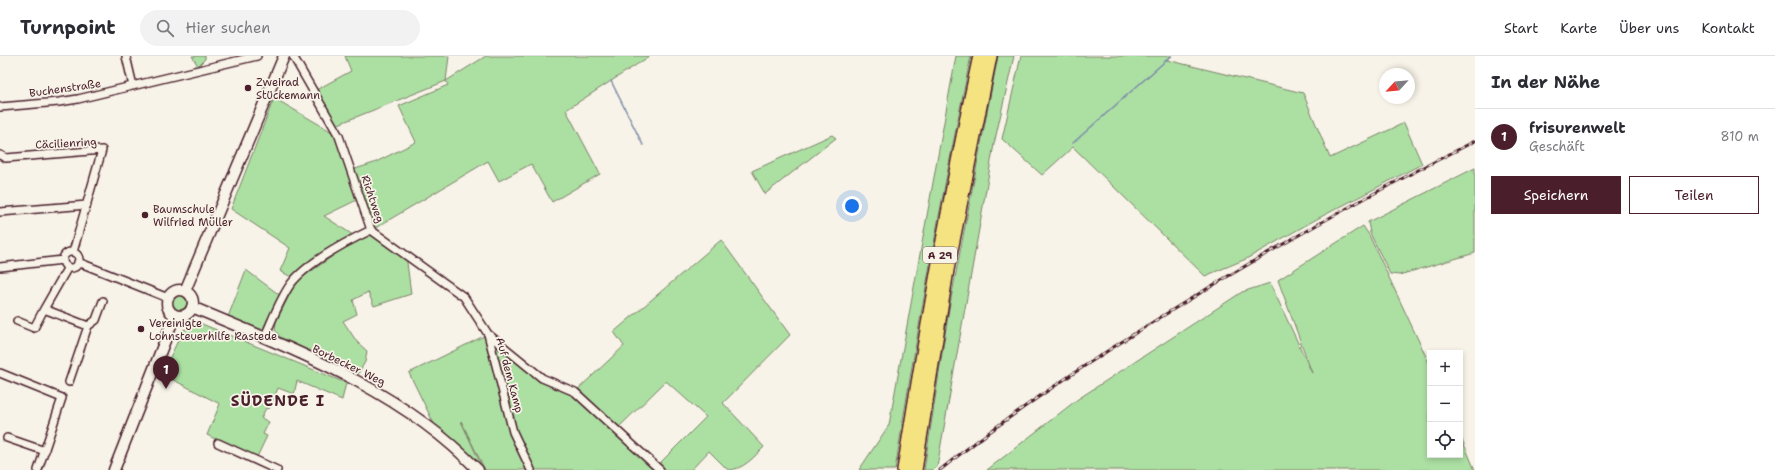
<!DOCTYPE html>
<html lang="de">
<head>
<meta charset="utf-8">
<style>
  body { margin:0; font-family:"Shantell Sans",sans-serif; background:#f2f2f3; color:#2b2b33 }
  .controls { position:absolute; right:12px; bottom:12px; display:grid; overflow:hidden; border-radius:0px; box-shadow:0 2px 6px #0003 }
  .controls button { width:36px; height:36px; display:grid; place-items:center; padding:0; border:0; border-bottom:1px solid #e1e1e2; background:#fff; color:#2b2b33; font:20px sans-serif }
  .compass { position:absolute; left:1379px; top:12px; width:36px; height:36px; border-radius:50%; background:#fff; box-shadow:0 2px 6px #0003; rotate:244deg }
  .you { position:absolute; left:852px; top:150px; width:14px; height:14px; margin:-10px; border:3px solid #fff; border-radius:50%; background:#1a73e8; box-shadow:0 0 0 6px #1a73e833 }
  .badge { display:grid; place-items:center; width:26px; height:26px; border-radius:50%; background:#4a1f2b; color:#fff; font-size:13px; font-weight:700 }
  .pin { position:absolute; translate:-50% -33px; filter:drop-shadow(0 1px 2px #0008) }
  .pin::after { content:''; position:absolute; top:21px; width:14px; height:12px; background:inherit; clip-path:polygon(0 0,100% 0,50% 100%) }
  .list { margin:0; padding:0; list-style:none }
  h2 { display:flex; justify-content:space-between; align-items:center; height:52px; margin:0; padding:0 16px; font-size:17px }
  h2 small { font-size:13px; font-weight:400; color:#7c7c81 }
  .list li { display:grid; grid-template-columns:26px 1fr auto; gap:12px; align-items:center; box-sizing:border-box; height:56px; padding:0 16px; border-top:1px solid #e1e1e2 }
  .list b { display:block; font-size:15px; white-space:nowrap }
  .list p { margin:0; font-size:13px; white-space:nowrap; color:#7c7c81 }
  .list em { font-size:13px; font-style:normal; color:#7c7c81 }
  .actions { display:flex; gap:8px; padding:12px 16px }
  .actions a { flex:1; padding:9px 0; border:1px solid #4a1f2b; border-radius:0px; text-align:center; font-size:14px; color:#4a1f2b }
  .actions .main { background:#4a1f2b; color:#fff }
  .icon { flex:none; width:22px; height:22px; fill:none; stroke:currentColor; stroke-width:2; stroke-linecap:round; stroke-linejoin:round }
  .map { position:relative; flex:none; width:1475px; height:414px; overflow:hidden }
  header { display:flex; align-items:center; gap:24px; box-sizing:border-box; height:56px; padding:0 20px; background:#fff; border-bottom:1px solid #e1e1e2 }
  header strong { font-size:19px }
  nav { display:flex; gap:22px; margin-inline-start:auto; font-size:14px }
  .search { width:280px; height:36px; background:#f2f2f3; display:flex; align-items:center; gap:10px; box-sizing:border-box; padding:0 14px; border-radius:22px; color:#7c7c81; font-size:15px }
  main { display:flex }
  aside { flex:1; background:#fff }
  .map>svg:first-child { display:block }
  .green { fill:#ace0a3; stroke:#7b8067; fill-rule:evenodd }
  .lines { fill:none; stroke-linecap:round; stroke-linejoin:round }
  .stream { stroke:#7c8aa8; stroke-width:1.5 }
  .street-casing { stroke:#4a1f2b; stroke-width:10 }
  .secondary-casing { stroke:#4a1f2b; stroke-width:13 }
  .highway-casing { stroke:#4a1f2b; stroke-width:16 }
  .street { stroke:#f7f3e8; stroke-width:7 }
  .secondary { stroke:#f7f3e8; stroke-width:10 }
  .highway { stroke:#f5e382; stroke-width:13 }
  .rail-casing { stroke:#4a1f2b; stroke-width:3 }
  .rail { stroke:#f7f3e8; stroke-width:1.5; stroke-dasharray:4.5; stroke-linecap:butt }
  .poi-dot { fill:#4a1f2b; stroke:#f7f3e8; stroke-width:1.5 }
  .labels { text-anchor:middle; stroke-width:3.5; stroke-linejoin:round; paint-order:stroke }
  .shield { fill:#f7f3e8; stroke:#7e5f64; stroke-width:1 }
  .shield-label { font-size:10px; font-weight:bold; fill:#4a1f2b }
  .poi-label { font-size:11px; fill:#4a1f2b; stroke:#f7f3e8; text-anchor:start }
  .street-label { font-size:11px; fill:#4a1f2b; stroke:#f7f3e8 }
  .district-label { font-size:15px; font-weight:bold; letter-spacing:1px; fill:#4a1f2b; stroke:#f7f3e8 }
</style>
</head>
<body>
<header>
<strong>Turnpoint</strong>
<div class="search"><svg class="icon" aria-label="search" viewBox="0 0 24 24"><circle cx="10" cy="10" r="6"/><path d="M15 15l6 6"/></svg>Hier suchen</div>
<nav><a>Start</a><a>Karte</a><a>Über uns</a><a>Kontakt</a></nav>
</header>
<main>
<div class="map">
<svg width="1475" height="414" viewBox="0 0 1475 414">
  <rect width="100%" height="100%" fill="#f7f3e8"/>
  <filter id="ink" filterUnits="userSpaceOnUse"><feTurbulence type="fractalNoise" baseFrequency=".025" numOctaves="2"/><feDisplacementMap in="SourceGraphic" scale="8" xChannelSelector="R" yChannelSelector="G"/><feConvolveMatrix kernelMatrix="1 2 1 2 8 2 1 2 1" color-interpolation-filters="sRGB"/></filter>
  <g filter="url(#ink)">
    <path class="green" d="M192,0H205V3L198,10Z
      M345,0H449L446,25L486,0H650L566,54L600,118L552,146L531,108L499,125L488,105L372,174L406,199L411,238L374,250L368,236L353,244L357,258L343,265L357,286L367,295L365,306L358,318L281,282L275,274L276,266L296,226L347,190L346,186L295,223L280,215L290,192L231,153L274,42L339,80L352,114L374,107L416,86L399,50L448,29L446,25L336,69L316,34L351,15ZM361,142L371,174L356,181L324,160Z
      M956,0H971C942,137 917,275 895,414H859L889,369Z
      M998,0H1014L994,88L937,411L933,414H924L949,253Z
      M1021,0H1172L1167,4L1303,37L1330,102L1404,67L1422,108L1315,164L1246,203L1205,220L1073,91L1042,119L1002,83Z
      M832,79L836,82L765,138L752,115Z
      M1475,112V197L1399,219L1390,218L1370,177L1368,166Z
      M1363,170L1369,179L1430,309V399H1460V379L1475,414H987L1078,343L1242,236L1270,227L1312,317L1278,224Z
      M721,184L790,279L723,347L764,391C754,401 743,414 728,414L709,395L691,414H660L656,411L706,361L666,325L618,372L657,414H485L461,365L483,413L435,370L409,317L488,278L542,322L575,336L624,290L614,276Z
      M246,214L281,240L263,276L228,261Z
      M171 246a8 8 0 1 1 16 0a8 8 0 1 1-16 0Z
      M202,268L346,327L342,344L297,325L294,338L278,332L269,353L266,352L261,362L269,366L263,378L267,380L256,403L207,379L220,348L162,318L183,274Z"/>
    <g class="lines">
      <path class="stream" d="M611,25L643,89
        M1073,87L1171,0"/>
      <g class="street-casing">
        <path id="street" d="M126,0L133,30
          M293,0L339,80L371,174L464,241L488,278L542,322L575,336L660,414
          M0,51L59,46L78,43L257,0
          M0,99L6,102L102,94L73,196
          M0,156L87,149
          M63 204a8 8 0 1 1 16 0a8 8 0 1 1-16 0Z
          M78,206L168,242
          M0,211L63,204
          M68,211L44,253L88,270L96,264L103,245
          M17,265L34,272L44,253
          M488,278L513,376L531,414
          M264,282C272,265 279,245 290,229C307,206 346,186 371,174
          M0,317L62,342L38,414
          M69,326L88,270
          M7,382L45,395
          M218,387L277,414"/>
      </g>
      <g class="secondary-casing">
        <path id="secondary" d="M167 247a13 13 0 1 1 26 0a13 13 0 1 1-26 0Z
          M185,235L284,0
          M192,251C294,294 400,333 478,414
          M114,414L175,259"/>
      </g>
      <g class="highway-casing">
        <path id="highway" d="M904,414C926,275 950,137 980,0
          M915,414L947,214L990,0"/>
      </g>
      <use href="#street" class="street"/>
      <use href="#secondary" class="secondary"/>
      <use href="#highway" class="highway"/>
      <g class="rail-casing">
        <path id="rail" d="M940,414C1016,353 1099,299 1182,248C1278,189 1375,135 1475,85"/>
      </g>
      <use href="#rail" class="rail"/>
    </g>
  </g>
  <g class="poi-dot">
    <circle cx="248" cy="32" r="4"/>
    <circle cx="145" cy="159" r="4"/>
    <circle cx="141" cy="273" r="4"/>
  </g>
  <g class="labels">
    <rect class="shield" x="923" y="191" width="34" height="16" rx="3"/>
    <g class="shield-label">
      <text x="940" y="203">A 29</text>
    </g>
    <g class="poi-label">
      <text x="256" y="30">Zweirad<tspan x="256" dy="13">Stückemann</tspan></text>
      <text x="153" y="157">Baumschule<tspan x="153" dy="13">Wilfried Müller</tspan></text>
      <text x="149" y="271">Vereinigte<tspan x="149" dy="13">Lohnsteuerhilfe Rastede</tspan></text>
    </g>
    <g class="street-label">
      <text transform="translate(65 32) rotate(-8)" y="4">Buchenstraße</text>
      <text transform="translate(66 87) rotate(-3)" y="4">Cäcilienring</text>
      <text transform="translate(373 143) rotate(71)" y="4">Richtweg</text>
      <text transform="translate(349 309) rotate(26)" y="4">Borbecker Weg</text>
      <text transform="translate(510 319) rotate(75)" y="4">Auf dem Kamp</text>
    </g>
    <g class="district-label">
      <text x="278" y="350">SÜDENDE I</text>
    </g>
  </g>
</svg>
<div class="controls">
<button>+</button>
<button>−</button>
<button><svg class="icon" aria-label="locate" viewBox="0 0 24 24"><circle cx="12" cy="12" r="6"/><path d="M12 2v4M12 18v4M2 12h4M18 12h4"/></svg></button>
</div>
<svg class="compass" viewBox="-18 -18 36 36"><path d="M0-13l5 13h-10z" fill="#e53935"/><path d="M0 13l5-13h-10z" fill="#7c7c81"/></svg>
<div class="you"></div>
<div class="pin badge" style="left:166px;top:333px">1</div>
</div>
<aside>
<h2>In der Nähe<small></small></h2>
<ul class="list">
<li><span class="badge">1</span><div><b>frisurenwelt</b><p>Geschäft</p></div><em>810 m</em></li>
</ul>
<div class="actions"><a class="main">Speichern</a><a>Teilen</a></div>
</aside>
</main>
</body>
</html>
